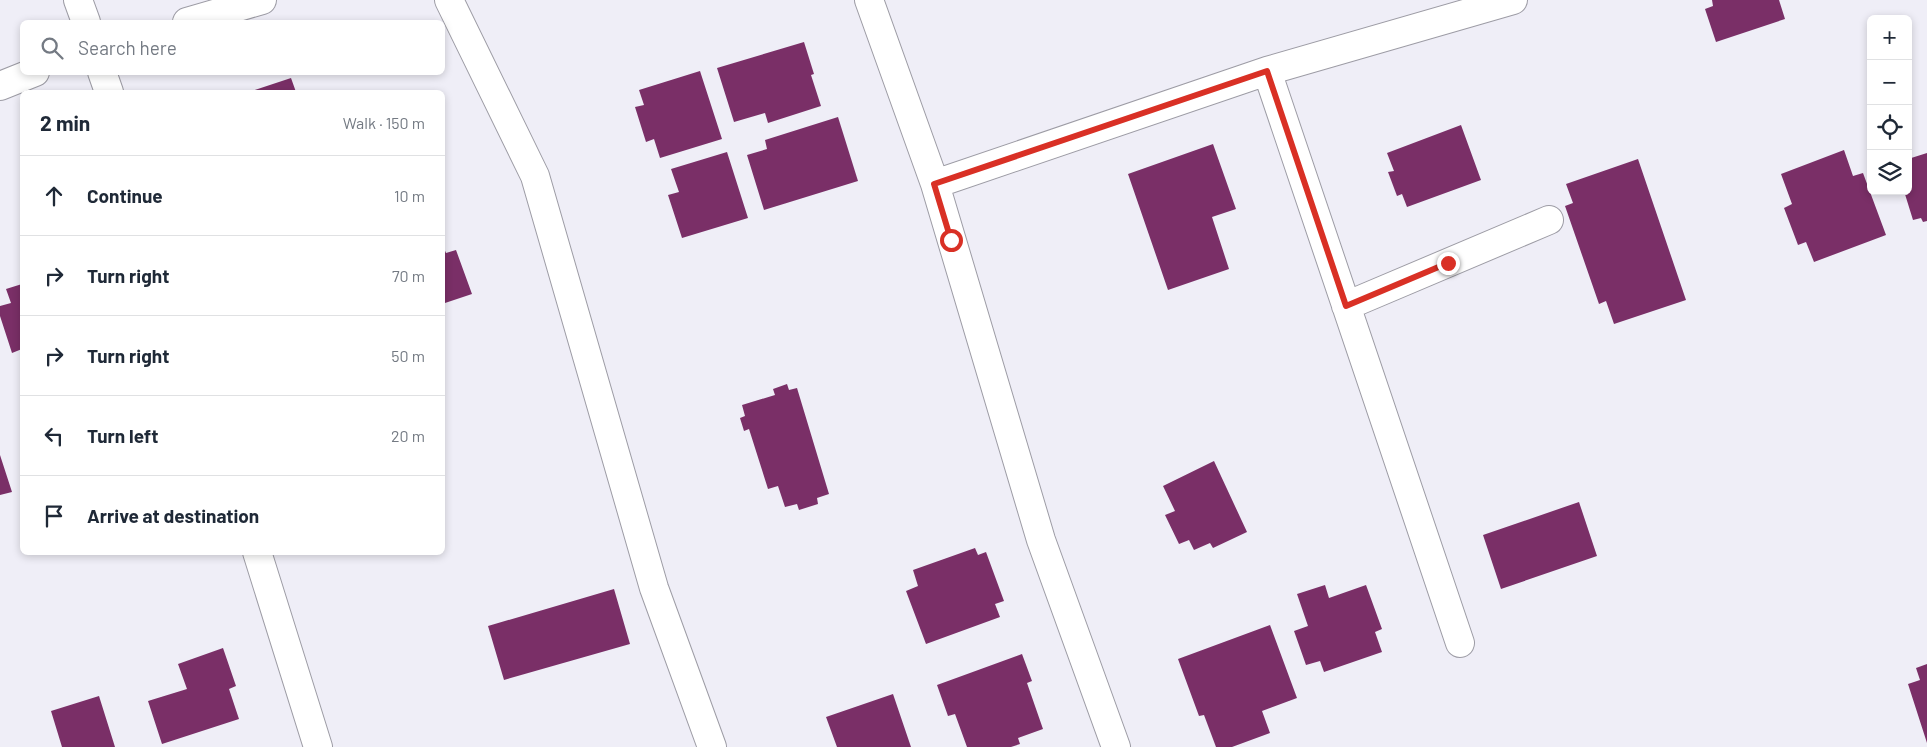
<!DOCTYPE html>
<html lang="en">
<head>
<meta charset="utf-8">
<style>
  body { margin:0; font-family:Barlow,sans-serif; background:#f6f6f7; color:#1f2937 }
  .controls { position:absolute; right:15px; top:15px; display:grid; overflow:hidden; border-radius:8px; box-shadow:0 2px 8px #0003 }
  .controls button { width:45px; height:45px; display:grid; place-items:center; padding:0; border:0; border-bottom:1px solid #e0e1e3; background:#fff; color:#1f2937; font:25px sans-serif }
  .stop { position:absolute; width:15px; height:15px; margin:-11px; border:4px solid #d93025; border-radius:50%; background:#fff }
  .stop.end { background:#d93025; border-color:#fff; box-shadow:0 1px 5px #0008 }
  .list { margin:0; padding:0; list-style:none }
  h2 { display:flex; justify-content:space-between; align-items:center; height:65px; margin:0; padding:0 20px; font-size:21px }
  h2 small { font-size:16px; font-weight:400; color:#747a83 }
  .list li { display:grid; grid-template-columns:32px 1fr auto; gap:15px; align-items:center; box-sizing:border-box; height:80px; padding:0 20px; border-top:1px solid #e0e1e3 }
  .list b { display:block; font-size:19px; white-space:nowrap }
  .list em { font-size:16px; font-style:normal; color:#747a83 }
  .icon { flex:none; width:28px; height:28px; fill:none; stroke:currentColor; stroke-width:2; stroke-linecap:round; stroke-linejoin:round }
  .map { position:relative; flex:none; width:1927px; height:747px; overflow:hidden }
  .search { position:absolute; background:#fff; box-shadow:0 2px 8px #0003; left:20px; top:20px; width:425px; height:55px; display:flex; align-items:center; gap:12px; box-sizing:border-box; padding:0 18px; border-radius:8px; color:#747a83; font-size:19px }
  .panel { position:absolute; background:#fff; box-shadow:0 2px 8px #0003; left:20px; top:90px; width:425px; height:465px; border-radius:8px }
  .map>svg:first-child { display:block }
  .building { fill:#7a2f67 }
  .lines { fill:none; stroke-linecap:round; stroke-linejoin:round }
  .minor-casing { stroke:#9d9ca5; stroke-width:30 }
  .minor { stroke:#fff; stroke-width:28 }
  .route { stroke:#d93025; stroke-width:6 }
</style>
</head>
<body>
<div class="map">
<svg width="1927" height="747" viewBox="0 0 1927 747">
  <rect width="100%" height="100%" fill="#efeef7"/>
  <path class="building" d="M1712,0H1779L1785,19L1716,42L1705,9L1713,6Z
    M804,42L814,74L811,75L821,106L768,123L765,113L734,122L717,68Z
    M700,71L722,139L660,158L654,139L646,142L635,107L644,105L639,90Z
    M291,78L296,92H249Z
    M838,117L858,181L764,210L747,155L767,149L765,140Z
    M1461,125L1481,180L1407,207L1402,194L1397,196L1388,172L1394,171L1387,153Z
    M1213,144L1236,209L1212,217L1229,269L1168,290L1128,174Z
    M1844,150L1853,176L1863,173L1886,235L1814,262L1806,242L1798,245L1784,208L1792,204L1781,174Z
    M727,152L748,218L682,238L668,195L679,192L671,169Z
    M1927,153V221L1923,222L1921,218L1913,220L1904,191H1908V159Z
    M1638,159L1686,300L1614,324L1606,301L1599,304L1565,206L1573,203L1566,184Z
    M442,244L446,253L456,250L472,294L442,304Z
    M22,284V349L12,353L0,316V306L11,303L6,289Z
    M787,384L789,390L797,388L829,494L817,498L818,504L799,510L797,504L785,507L778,486L768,489L749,429L744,431L740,418L745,416L742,405L775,395L773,389Z
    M0,455L12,492L0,495Z
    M1214,461L1247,532L1213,548L1210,543L1194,550L1189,540L1179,544L1165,515L1175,511L1163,486Z
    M1579,502L1597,556L1501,589L1483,535Z
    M975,548L978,555L986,552L1004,601L995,604L1000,617L926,644L906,591L918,586L913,570Z
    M1325,585L1329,598L1366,585L1382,629L1375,632L1382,652L1324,672L1320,661L1306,665L1294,631L1308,626L1297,594Z
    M614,589L630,644L504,680L488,626Z
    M1270,625L1297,698L1262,711L1270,733L1232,747H1216L1204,715L1199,716L1178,659Z
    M223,648L236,686L229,689L239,719L162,744L148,701L187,689L178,664Z
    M1022,654L1032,681L1027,683L1043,729L1018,738L1020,744L1011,747H967L955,714L948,716L937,685Z
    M1927,664V743L1908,684L1920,680L1916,668Z
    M893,694L911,747H837L826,717Z
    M99,696L115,747H62L51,711Z"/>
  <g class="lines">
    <g class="minor-casing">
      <path id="minor" d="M78,0L86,22
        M449,0L535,176L654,588L712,747
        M869,0L935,184L1041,540L1116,747
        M187,22L262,0
        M1267,71L1460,643
        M102,72L109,92
        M0,86L35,72
        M935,184L1267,71L1513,0
        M1346,306L1549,220
        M257,552L318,747"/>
    </g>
    <use href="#minor" class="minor"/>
  </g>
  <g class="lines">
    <path class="route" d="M951,240L934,184L1267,71L1346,306L1448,263"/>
  </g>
</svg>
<div class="controls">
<button>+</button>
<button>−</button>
<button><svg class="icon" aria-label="locate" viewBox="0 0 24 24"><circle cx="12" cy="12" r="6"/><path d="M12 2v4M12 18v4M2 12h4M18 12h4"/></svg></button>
<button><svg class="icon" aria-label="layers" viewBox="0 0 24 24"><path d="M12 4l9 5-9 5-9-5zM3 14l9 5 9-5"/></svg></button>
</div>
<div class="stop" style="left:951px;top:240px"></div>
<div class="stop end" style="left:1448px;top:263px"></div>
<div class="search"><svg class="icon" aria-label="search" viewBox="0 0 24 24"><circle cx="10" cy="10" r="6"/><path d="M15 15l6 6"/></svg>Search here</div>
<section class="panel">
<h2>2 min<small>Walk · 150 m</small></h2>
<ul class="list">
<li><svg class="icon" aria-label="ahead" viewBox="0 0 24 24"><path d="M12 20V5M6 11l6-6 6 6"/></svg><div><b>Continue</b></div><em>10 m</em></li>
<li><svg class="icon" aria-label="right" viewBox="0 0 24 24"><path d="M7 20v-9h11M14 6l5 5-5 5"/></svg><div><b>Turn right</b></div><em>70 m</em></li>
<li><svg class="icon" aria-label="right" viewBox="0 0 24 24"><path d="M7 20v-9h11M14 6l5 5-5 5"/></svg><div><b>Turn right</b></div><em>50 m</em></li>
<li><svg class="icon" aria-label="left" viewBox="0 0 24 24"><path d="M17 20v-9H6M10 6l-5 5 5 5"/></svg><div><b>Turn left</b></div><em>20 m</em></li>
<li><svg class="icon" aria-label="arrive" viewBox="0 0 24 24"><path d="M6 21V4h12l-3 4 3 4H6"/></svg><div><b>Arrive at destination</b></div></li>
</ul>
</section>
</div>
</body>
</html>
